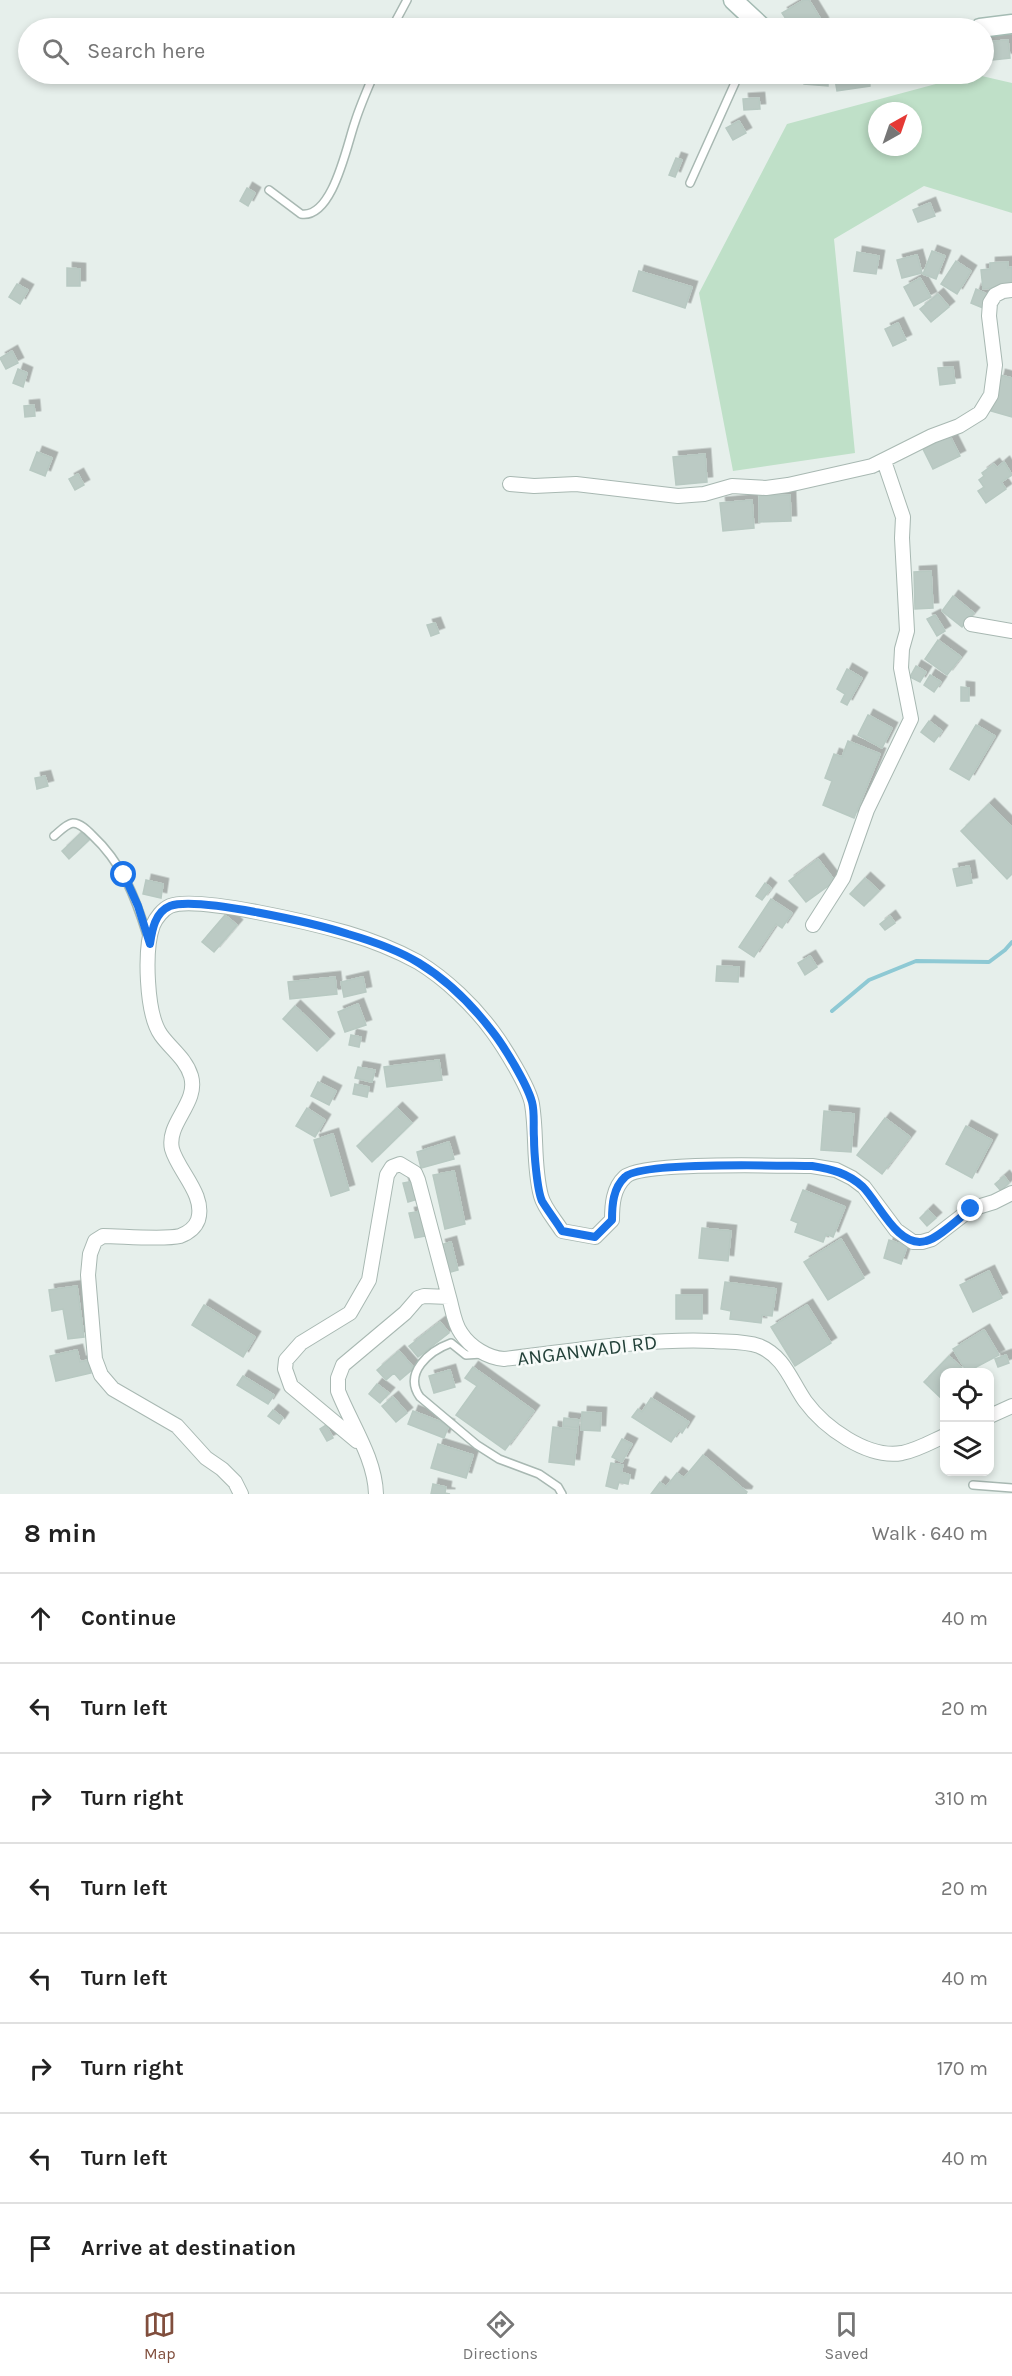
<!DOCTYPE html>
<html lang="en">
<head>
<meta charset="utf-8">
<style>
  body { margin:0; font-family:Karla,sans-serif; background:#f6f6f6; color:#222 }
  .controls { position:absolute; right:18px; bottom:18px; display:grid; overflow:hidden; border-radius:12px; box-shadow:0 3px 9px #0003 }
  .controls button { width:54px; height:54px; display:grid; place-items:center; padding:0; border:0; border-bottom:2px solid #e0e0e0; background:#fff; color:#222; font:30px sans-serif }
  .compass { position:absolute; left:868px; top:102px; width:54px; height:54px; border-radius:50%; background:#fff; box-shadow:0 3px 9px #0003; rotate:40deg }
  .stop { position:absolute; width:18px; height:18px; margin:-14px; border:4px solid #1a73e8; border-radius:50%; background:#fff }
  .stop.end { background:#1a73e8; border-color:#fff; box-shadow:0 2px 6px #0008 }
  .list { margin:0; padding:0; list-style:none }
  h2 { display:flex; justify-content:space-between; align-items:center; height:78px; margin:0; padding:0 24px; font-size:26px }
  h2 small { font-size:20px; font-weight:400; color:#767676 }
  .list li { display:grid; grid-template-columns:39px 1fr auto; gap:18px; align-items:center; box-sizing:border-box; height:90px; padding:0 24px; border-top:2px solid #e0e0e0 }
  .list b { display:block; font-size:22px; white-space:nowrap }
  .list em { font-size:20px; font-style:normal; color:#767676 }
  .icon { flex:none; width:33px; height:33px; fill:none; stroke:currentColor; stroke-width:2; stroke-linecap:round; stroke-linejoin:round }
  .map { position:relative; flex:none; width:1012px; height:1494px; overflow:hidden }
  .search { position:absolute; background:#fff; box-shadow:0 3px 9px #0003; left:18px; right:18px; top:18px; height:66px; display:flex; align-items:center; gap:15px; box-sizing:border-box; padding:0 21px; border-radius:33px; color:#767676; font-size:22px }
  .sheet { height:798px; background:#fff }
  nav { display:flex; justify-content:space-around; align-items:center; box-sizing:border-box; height:84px; border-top:2px solid #e0e0e0; background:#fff; font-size:16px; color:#767676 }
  nav a { display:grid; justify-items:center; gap:3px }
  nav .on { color:#804e3d }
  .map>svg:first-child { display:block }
  .green { fill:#bfe0c8; fill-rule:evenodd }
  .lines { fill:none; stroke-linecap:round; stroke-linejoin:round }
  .stream { stroke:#8ec9d4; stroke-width:4 }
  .building { fill:#bbcac4; stroke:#b8c9c2; stroke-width:1.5; filter:url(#shadow) }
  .lane-casing { stroke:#a8b8b2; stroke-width:10 }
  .street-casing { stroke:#a8b8b2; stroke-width:16 }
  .secondary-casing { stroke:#a4bbb3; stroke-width:21 }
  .lane { stroke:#fff; stroke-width:7 }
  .street { stroke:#fff; stroke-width:14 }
  .secondary { stroke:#fff; stroke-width:18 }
  .route { stroke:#1a73e8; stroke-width:8 }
  .labels { text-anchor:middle; stroke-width:5; stroke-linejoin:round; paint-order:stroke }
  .street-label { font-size:20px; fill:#24423a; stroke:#f7fbf9 }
</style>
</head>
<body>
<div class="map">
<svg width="1012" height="1494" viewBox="0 0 1012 1494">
  <defs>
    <filter id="shadow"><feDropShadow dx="5.5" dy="-5.5" stdDeviation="0" flood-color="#0004"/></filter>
  </defs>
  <rect width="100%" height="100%" fill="#e6efeb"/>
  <path class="green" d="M973,74L1012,83V213L924,186L834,239L855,453L733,471L699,293L787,124ZM877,111H913V147H877Z"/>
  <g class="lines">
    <path class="stream" d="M832,1011L869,980L916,961L989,962L1005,950L1012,942"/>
  </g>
  <path class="building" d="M804,0H809L823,23L815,28H792L782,13Z
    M1008,40L1010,58L984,61V42Z
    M804,74H828V86L804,84Z
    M834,74H869L870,86L837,91Z
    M759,98L760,109L744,110L743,99Z
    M739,121L746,133L733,140L726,128Z
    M676,158L682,160L675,177L669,175Z
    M247,188L255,193L248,206L240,201Z
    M930,203L935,216L918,222L913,210Z
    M932,251L945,256L936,279L923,274Z
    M857,252L879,256L876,274L854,271Z
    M917,255L922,273L902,278L897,260Z
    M956,261L971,271L957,294L941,284Z
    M1008,262V268L1012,267V286L983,289L981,270L990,269V263Z
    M67,268L80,269V286H67Z
    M639,271L692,287L685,308L633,291Z
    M920,278L931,297L914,306L904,287Z
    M17,284L28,290L20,304L9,297Z
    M976,289L989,295L983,308L971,303Z
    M938,294L949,307L931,322L920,309Z
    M898,323L906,340L893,346L885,329Z
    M12,351L18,363L6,369L0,358Z
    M953,367L955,383L940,385L938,368Z
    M18,369L27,373L23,387L13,383Z
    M1000,375L1012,378V417L991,411Z
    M34,405L35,416L25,417L24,406Z
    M950,436L960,456L933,469L923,449Z
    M37,452L52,458L45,476L30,470Z
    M705,454L707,482L676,485L673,457Z
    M1004,462L1012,475L1001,482L1006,489L986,503L978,491L984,487L979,480L984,476L982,473L994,464L997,468Z
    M78,474L84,485L75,490L69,479Z
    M790,495L791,521L759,522V496Z
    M752,500L754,528L723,531L720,503Z
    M931,571L933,608L915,609L914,572Z
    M953,596L974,613L962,627L942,611Z
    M935,615L945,631L937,636L927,619Z
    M435,623L439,633L431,636L427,625Z
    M938,640L961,657L947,675L925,659Z
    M916,666L926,672L920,682L910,677Z
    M847,669L862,678L847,705L841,702L845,694L837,689Z
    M930,675L941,682L934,692L924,685Z
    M961,687L969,688V701H961Z
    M868,715L892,728L882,748L858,735Z
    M929,721L942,731L934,742L921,732Z
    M976,725L995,736L969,780L950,769Z
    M848,741L880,754L854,818L823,805L832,781L825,778L834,754L842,757Z
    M45,776L48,786L37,789L35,778Z
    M989,804L1012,827V874L1007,879L961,831Z
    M82,832L89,840L69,859L62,851Z
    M818,859L835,881L806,902L789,881Z
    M969,866L972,883L957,886L953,869Z
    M865,878L879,891L864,906L850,894Z
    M146,880L163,884L161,898L143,894Z
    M765,883L771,888L762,900L756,896Z
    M771,899L792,913L782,928L776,924L754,957L739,947Z
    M225,915L237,925L214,952L202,942Z
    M890,916L895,923L885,930L880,924Z
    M810,956L817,967L805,975L798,963Z
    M717,966L739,967L738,982L716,981Z
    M335,977L337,994L290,999L288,982Z
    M363,977L366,992L344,997L341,982Z
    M358,1004L366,1025L345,1032L338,1012Z
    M295,1006L329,1039L317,1051L283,1019Z
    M351,1035L361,1037L359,1047L349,1045Z
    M439,1060L442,1080L387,1087L384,1067Z
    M358,1067L375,1070L372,1082L355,1078Z
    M318,1082L336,1091L329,1105L311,1096Z
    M355,1084L369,1087L367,1097L353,1094Z
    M307,1108L325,1120L315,1137L296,1126Z
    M397,1108L412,1123L372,1162L357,1146Z
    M824,1111L854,1114L851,1152L821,1150Z
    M885,1118L910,1137L882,1174L857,1155Z
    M966,1126L992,1140L972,1178L946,1164Z
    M333,1134L349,1190L331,1196L314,1140Z
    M449,1142L454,1159L421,1168L417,1152Z
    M454,1171L465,1224L445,1229L433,1175Z
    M1004,1176L1009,1183L1001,1191L995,1184Z
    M413,1181L418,1199L408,1202L403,1183Z
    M803,1190L845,1207L833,1237L826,1234L823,1242L795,1232L798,1223L791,1220Z
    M928,1210L936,1218L927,1226L920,1218Z
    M421,1211L426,1236L415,1238L409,1213Z
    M702,1228L731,1231L728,1261L699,1258Z
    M841,1239L864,1278L828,1300L804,1262Z
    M889,1240L907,1246L901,1264L884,1258Z
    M451,1242L458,1270L447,1273L440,1245Z
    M989,1271L1002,1298L973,1312L960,1285Z
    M725,1282L776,1289L772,1316L762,1315L761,1323L730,1319L731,1311L721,1309Z
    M77,1286L84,1337L68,1339L63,1309L52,1311L49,1290Z
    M676,1295H702V1319H676Z
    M204,1305L255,1337L243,1357L192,1325Z
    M807,1305L831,1343L795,1366L771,1327Z
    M440,1322L449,1333L418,1357L409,1346Z
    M984,1330L999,1355L967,1372L953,1349Z
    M77,1350L80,1362L88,1360L91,1373L56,1381L50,1356Z
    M399,1351L414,1368L400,1380L394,1373L386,1380L377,1370Z
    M1006,1355L1009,1363L998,1367L995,1359Z
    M949,1356L966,1372H944V1401L924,1382Z
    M473,1367L534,1411L505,1450L456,1415L477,1386L465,1378Z
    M450,1370L455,1387L434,1393L429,1376Z
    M243,1376L274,1395L268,1404L237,1385Z
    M377,1384L389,1393L380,1403L369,1394Z
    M393,1397L407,1413L396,1422L382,1406Z
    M651,1398L689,1422L682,1433L679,1430L671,1442L632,1417L638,1409L642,1412Z
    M273,1410L283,1418L279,1424L268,1416Z
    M413,1411L449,1425L444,1438L408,1424Z
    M582,1412L601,1413L600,1431L581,1430Z
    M564,1418L579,1420L578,1428L563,1426Z
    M326,1425L333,1438L327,1441L320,1429Z
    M553,1427L578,1430L574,1465L549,1462Z
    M622,1439L632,1444L622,1462L612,1457Z
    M438,1444L473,1455L466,1478L431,1468Z
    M703,1455L747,1492L746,1494H651L660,1482L666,1487L677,1473L684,1478Z
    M611,1463L623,1465L621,1472L630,1475L628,1484L619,1482L617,1489L606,1486Z
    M433,1484L446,1487L445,1493L450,1494H431Z"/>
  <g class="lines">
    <g class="lane-casing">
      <path id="lane" d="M392,28L407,0
        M690,183L739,74
        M269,190L301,214C333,219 347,144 355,122C360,106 367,90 374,74
        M54,836C59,832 66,824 73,823C80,823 87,830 92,835C122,863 135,896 147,935
        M482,1354L466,1355L451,1343C429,1351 403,1373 420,1397L477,1445L499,1459L539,1474L558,1487L562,1494
        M973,1485L1012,1488"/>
    </g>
    <g class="street-casing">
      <path id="street" d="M510,484L534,486L576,484L678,496L704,494L732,486L766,488L788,485L872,466L932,436L959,426L980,413L991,395L995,365L989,316L990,303L995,295L1003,291L1012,290
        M971,624L1012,631
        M813,925L843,878L867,810L911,719L901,668L902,649L907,631L902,538L903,517L884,461
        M990,1416L1012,1406
        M357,1441L291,1386L285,1369L286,1360L301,1343L350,1313L369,1280L387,1175L392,1167L400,1164L415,1173L418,1180L449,1297
        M241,1494L235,1482L222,1469L206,1458L177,1426L113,1389L101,1375L95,1359L88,1275L90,1254L95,1241L103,1236C121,1236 164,1240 180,1236C188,1233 195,1228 198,1220C206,1195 178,1171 172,1149C166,1123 199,1103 191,1076C186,1059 171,1049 161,1035C146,1014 144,949 153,925C156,918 163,909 170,906C197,895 315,924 347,933C371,940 396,950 418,962C446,979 474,1006 493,1032C504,1047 529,1087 532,1104C537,1134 533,1166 541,1196C544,1208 556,1221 562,1231L595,1237L612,1220C612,1205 613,1188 625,1177C641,1161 782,1166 812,1166L836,1170L852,1178L864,1187L896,1230L913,1242H922L932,1239L971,1209L994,1202L1012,1193
        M376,1494C375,1458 351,1424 338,1391V1378L343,1365L405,1313L418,1298L424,1296L449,1297C452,1307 454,1324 461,1333C470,1347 488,1358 504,1359C574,1351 644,1338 714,1341C728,1342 745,1341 759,1346C784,1356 791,1381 805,1401C824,1427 867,1459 902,1453C917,1450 931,1442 944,1436"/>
    </g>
    <g class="secondary-casing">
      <path id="secondary" d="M733,0L763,28
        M980,28L1012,24"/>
    </g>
    <use href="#lane" class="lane"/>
    <use href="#street" class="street"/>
    <use href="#secondary" class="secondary"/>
  </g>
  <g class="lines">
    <path class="route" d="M124,875L138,906L150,944C152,930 155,912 170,906C198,896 317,924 348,934C372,941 398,950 419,963C447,980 472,1005 492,1031C504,1046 527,1084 532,1102C535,1113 533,1127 534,1138C534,1152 537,1190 542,1201C548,1211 556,1221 562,1231L595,1237L612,1220C612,1205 613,1188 625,1177C641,1161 782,1166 812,1166C831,1169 848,1173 863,1187C879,1203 898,1249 926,1241C939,1238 959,1218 971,1209"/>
  </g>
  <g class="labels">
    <g class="street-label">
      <text transform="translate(587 1350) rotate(-7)" y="7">ANGANWADI RD</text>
    </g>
  </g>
</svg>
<div class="controls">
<button><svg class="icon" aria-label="locate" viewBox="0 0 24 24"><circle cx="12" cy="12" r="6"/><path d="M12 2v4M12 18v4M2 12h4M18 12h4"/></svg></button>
<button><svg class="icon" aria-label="layers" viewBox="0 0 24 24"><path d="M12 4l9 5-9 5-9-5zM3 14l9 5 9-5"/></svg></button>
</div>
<svg class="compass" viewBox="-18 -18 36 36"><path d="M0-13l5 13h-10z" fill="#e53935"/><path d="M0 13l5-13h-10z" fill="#767676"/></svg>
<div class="stop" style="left:124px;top:875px"></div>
<div class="stop end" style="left:971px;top:1209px"></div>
<div class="search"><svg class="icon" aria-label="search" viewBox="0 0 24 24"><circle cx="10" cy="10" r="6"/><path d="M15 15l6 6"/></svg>Search here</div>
</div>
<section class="sheet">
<h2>8 min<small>Walk · 640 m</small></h2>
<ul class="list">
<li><svg class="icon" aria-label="ahead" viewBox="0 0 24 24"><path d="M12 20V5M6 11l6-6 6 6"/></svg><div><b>Continue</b></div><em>40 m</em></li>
<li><svg class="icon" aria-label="left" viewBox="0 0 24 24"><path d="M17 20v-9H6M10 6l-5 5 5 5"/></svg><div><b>Turn left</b></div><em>20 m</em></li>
<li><svg class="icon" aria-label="right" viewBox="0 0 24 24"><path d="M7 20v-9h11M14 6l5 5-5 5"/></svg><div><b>Turn right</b></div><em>310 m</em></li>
<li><svg class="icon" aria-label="left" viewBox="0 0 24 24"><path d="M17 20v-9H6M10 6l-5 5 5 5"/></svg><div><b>Turn left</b></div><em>20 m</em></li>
<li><svg class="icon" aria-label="left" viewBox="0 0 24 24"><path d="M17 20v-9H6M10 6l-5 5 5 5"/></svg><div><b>Turn left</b></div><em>40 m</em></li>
<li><svg class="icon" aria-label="right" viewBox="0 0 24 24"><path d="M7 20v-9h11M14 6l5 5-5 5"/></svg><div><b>Turn right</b></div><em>170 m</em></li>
<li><svg class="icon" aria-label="left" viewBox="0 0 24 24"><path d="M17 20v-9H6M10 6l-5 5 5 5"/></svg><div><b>Turn left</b></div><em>40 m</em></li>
<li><svg class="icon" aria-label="arrive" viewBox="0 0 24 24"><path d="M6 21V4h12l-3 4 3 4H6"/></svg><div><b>Arrive at destination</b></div></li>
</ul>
</section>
<nav>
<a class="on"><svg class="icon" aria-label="map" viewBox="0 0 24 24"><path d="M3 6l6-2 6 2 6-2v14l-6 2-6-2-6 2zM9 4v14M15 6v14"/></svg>Map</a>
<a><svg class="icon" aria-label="directions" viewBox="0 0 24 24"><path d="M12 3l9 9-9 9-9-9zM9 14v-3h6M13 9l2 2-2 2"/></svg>Directions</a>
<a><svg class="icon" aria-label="saved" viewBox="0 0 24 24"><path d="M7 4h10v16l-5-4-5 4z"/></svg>Saved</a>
</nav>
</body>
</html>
